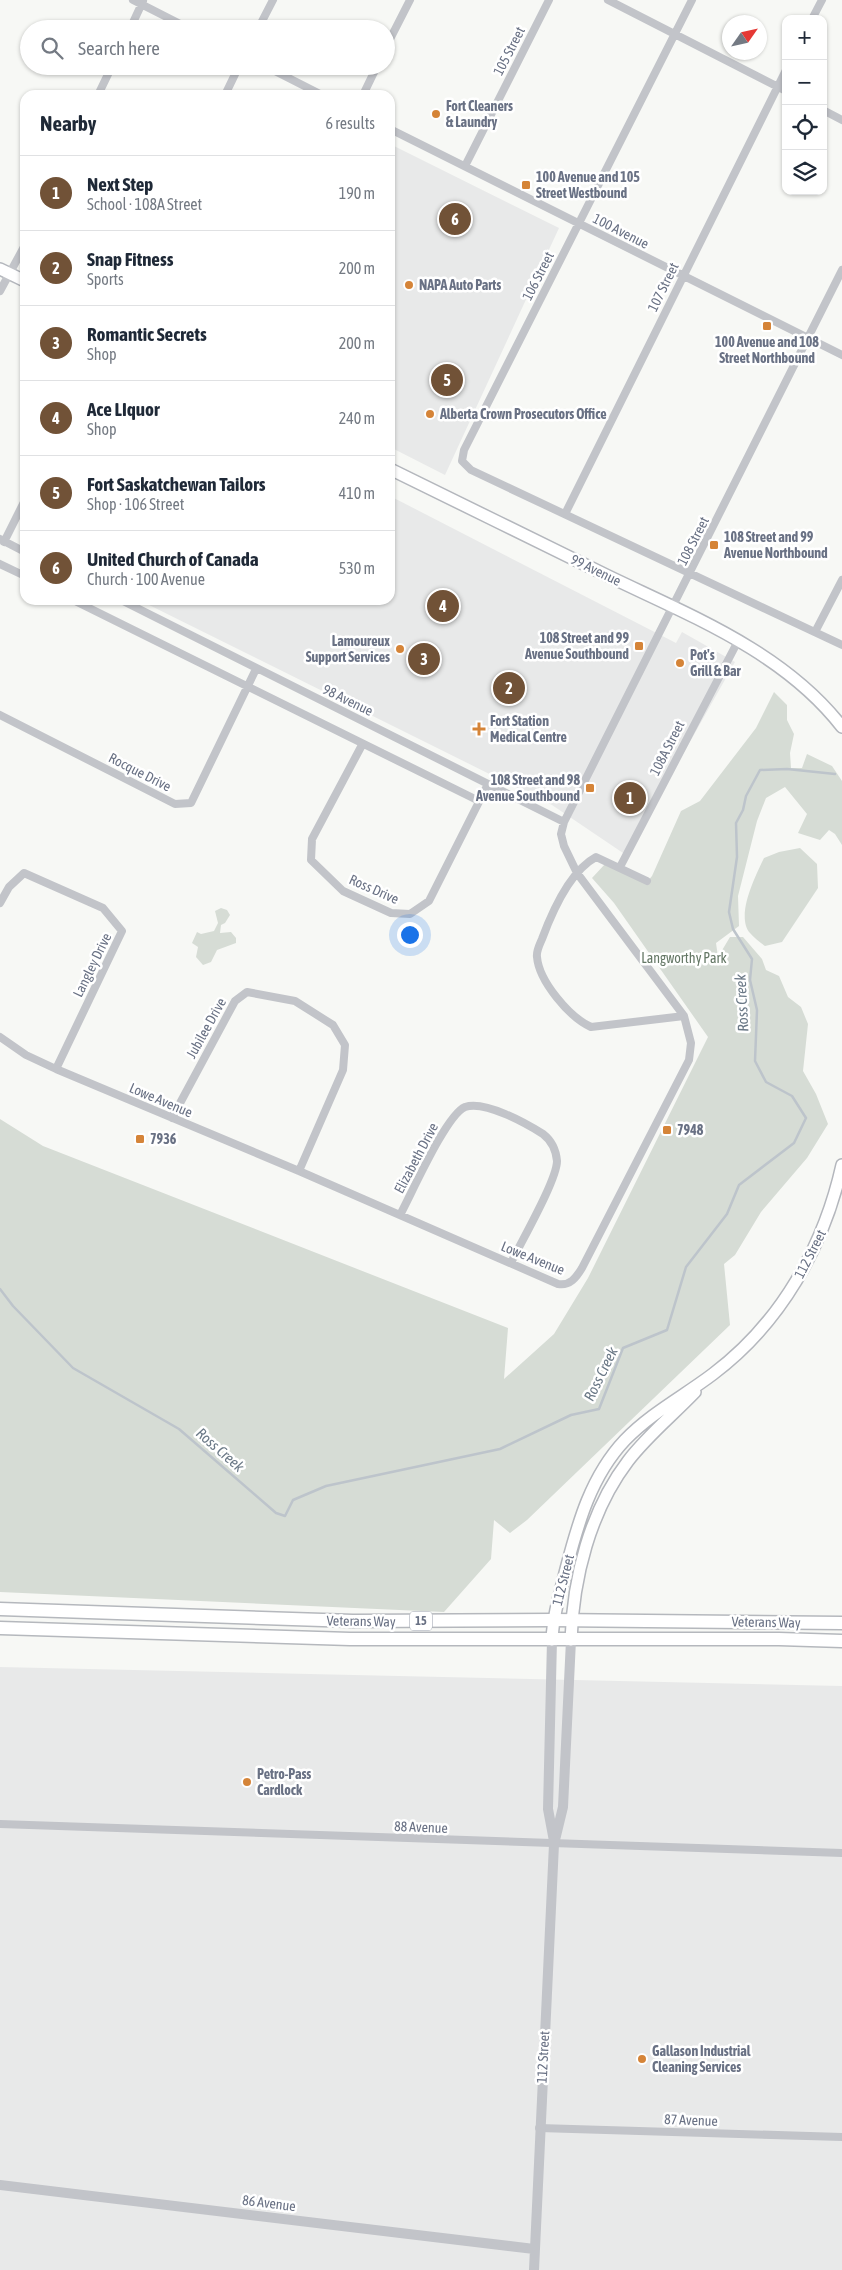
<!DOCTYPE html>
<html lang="en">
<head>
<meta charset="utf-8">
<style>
  body { margin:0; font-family:"Asap Condensed",sans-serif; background:#f6f6f7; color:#1f2937 }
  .controls { position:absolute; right:15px; top:15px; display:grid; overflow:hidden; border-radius:10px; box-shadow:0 1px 4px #0004 }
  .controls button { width:45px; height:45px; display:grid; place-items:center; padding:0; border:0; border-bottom:1px solid #e0e1e3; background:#fff; color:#1f2937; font:25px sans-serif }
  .compass { position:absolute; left:722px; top:15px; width:45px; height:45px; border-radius:50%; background:#fff; box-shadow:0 1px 4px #0004; rotate:56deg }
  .you { position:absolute; left:409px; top:934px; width:18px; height:18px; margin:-12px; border:4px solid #fff; border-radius:50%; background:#1a73e8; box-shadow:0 0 0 8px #1a73e833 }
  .badge { display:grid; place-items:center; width:32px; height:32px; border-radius:50%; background:#715237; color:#fff; font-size:16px; font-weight:700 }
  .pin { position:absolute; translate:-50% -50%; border:2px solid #fff; box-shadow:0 1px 5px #0006 }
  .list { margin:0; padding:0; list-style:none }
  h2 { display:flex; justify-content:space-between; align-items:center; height:65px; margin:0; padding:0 20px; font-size:21px }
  h2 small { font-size:16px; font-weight:400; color:#747a83 }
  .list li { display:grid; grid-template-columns:32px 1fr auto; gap:15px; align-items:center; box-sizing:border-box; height:75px; padding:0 20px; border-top:1px solid #e0e1e3 }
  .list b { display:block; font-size:19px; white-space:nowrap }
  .list p { margin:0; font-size:16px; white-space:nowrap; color:#747a83 }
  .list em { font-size:16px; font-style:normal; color:#747a83 }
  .icon { flex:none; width:28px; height:28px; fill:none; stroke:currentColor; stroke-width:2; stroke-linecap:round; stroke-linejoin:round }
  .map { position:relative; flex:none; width:842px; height:2270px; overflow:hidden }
  .search { position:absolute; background:#fff; box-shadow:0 1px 4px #0004; left:20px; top:20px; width:375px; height:55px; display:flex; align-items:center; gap:12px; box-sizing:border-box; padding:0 18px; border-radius:28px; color:#747a83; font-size:19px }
  .panel { position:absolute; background:#fff; box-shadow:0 1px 4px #0004; left:20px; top:90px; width:375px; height:515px; border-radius:15px }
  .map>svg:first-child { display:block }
  .built { fill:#e8e9e9 }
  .green { fill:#d6dcd5 }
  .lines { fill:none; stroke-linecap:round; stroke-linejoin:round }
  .stream { stroke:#bdc4cb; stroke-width:2.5 }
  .secondary-casing { stroke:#b4b7bd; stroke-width:14 }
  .primary-casing { stroke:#b5b8bd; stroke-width:15 }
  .minor { stroke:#c2c4c9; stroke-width:8 }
  .tertiary { stroke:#c2c4c9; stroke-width:10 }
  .secondary { stroke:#fff; stroke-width:11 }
  .primary { stroke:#fff; stroke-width:12 }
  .poi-dot { fill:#d58438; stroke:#fff; stroke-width:2 }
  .labels { text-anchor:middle; stroke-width:5; stroke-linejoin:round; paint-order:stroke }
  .shield { fill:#fff; stroke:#969ca9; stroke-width:1 }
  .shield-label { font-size:12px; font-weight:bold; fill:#697184 }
  .street-label { font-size:14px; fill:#697184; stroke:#fff }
  .poi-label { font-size:14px; font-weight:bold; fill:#697184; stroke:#fff; text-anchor:start }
  .park-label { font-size:14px; fill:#647765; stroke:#fff }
  .water-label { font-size:15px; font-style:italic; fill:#6a7886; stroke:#fff }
</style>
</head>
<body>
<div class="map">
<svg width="842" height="2270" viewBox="0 0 842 2270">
  <rect width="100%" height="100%" fill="#f7f8f5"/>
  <path class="built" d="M390,144L559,228L445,475L390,447Z
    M390,496L676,643L682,632L735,662L626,855L552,805L139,600H390Z
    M0,1667L842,1686V2270H0Z"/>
  <path class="green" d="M774,692L787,705V720L794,734L790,753L791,768H802L807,754L832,766L842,781V845L835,834L829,830L820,840L798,833L807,814L785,787L766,798L757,821L738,896L739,926L716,943L718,957L730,937H743L762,959L766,970L779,976L788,997L801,1007L808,1024L803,1071L816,1094L828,1124L807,1158L761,1212L735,1255L724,1264L730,1325L527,1520L510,1533L494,1520L491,1559L444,1612L0,1592V1119L43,1146L508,1328L504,1379L554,1334L588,1278L708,1037L614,903L592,878L605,864L647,882L652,876L681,811L700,801L756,728Z
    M800,848L817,864L818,888L782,942L765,946C760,942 754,938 750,933C735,916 756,875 764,858L779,852Z
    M221,908L227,910L230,915L225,923L221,925L220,933L231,932L236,938V943L217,950L211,962L203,965L196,957L198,947L192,943L197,932L201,934L214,931L218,923L215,911Z"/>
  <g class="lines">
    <path class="stream" d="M0,1289L13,1306L73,1368L179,1429L276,1513L285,1516L293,1500L326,1486L500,1449L571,1415L599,1409L623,1348L667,1330L686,1267L727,1214L739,1185L794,1143L806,1118L792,1096L766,1082L755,1061L757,1010L750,980L752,959L733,929L729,912L737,857L736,823L743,810L746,796L760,770L787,769L835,774"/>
    <g class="secondary-casing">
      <path id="secondary" d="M0,269L25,281
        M390,469C463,505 535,540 608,576C691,616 784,652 842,727
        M552,1640C553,1616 560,1593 566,1569C578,1523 591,1476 625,1440C651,1413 684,1396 713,1374C781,1323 824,1246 842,1165
        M571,1640C573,1578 590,1511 628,1461C647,1436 673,1415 695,1392"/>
    </g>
    <g class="primary-casing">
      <path id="primary" d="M0,1609L353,1621L553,1620L842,1623
        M0,1628L350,1639H779L842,1641"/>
    </g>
    <path class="minor" d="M133,0L190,29
      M608,0L786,91
      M692,0L464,450L462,461L471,470L842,645
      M812,19L822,0
      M130,29L143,1
      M258,29L273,0
      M386,47L410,0
      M265,66L322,95
      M98,95L112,66
      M225,95L239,66
      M363,95L377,66
      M823,110L842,120
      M390,129L842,355
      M465,166L549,0
      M0,291L25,245
      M565,514L786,70
      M0,539L25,552
      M4,542L25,500
      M0,564L25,576
      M73,600L479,801
      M121,600L564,822
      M815,632L842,580
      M0,715L175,804L191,803L256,669
      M362,745L312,839L311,860L343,891L391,913L410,914L429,901L488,784
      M620,867L738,641
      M647,881L596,857C570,871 552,912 542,939C540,944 536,951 537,957C539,981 569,1017 591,1027L684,1016
      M0,903L9,887L24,873L103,908L122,931L56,1069
      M0,1037L26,1055L56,1069L299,1171L558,1284C570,1286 576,1278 582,1268L689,1060L691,1043L684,1016L577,873L564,846L561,834L564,822L842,270
      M172,1118L235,1001L247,992L295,1001L333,1025L345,1045L343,1070L299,1171
      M400,1215C412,1193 446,1115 465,1107C485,1100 527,1124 543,1134C552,1141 556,1150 557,1161C557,1180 521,1242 511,1263
      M0,1824L842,1853
      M539,2128L842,2137"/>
    <path class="tertiary" d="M552,1640L548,1809L554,1841
      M0,2185L534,2249
      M534,2270L554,1844L563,1807L571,1640"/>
    <use href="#secondary" class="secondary"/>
    <use href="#primary" class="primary"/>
  </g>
  <g class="poi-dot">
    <circle cx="436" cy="114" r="5"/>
    <rect x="521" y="180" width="10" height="10" rx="2.5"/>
    <circle cx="409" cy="285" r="5"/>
    <rect x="762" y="321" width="10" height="10" rx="2.5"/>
    <circle cx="430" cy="414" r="5"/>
    <rect x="709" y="540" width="10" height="10" rx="2.5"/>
    <rect x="634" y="641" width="10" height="10" rx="2.5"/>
    <circle cx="400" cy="649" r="5"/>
    <circle cx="680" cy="663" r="5"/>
    <path d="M476.5 721.5h5v5h5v5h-5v5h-5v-5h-5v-5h5z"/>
    <rect x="585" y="783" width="10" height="10" rx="2.5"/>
    <rect x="662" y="1125" width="10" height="10" rx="2.5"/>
    <rect x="135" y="1134" width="10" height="10" rx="2.5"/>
    <circle cx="247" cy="1782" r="5"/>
    <circle cx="642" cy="2059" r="5"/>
  </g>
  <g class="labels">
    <rect class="shield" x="410" y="1611.5" width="22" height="19" rx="4"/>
    <g class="shield-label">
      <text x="421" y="1625">15</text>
    </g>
    <g class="street-label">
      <text transform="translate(509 51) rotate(-63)" y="5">105 Street</text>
      <text transform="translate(621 231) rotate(27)" y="5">100 Avenue</text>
      <text transform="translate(538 276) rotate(-63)" y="5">106 Street</text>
      <text transform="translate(663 287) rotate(-64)" y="5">107 Street</text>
      <text transform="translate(693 541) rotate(-63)" y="5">108 Street</text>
      <text transform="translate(596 570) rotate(26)" y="5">99 Avenue</text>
      <text transform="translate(348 700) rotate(26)" y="5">98 Avenue</text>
      <text transform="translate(667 748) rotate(-63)" y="5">108A Street</text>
      <text transform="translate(140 772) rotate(27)" y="5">Rocque Drive</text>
      <text transform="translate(374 889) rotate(24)" y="5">Ross Drive</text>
      <text transform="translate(92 965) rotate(-64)" y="5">Langley Drive</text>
      <text transform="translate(206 1028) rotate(-61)" y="5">Jubilee Drive</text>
      <text transform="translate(161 1100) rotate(23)" y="5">Lowe Avenue</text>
      <text transform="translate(416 1158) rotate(-62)" y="5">Elizabeth Drive</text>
      <text transform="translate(810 1254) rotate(-63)" y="5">112 Street</text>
      <text transform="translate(533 1258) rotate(22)" y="5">Lowe Avenue</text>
      <text transform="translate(563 1580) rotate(-76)" y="5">112 Street</text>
      <text transform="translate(361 1621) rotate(1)" y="5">Veterans Way</text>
      <text transform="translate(766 1622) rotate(1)" y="5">Veterans Way</text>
      <text transform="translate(421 1827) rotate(2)" y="5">88 Avenue</text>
      <text transform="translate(543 2057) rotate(-87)" y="5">112 Street</text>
      <text transform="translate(691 2120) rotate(2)" y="5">87 Avenue</text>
      <text transform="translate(269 2203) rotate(7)" y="5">86 Avenue</text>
    </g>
    <g class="poi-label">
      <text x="446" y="111">Fort Cleaners<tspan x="446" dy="16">&amp; Laundry</tspan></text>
      <text x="536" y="182">100 Avenue and 105<tspan x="536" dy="16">Street Westbound</tspan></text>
      <text x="419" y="290">NAPA Auto Parts</text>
      <text x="767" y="347" text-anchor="middle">100 Avenue and 108<tspan x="767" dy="16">Street Northbound</tspan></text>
      <text x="440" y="419">Alberta Crown Prosecutors Office</text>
      <text x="724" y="542">108 Street and 99<tspan x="724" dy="16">Avenue Northbound</tspan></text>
      <text x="629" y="643" text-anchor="end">108 Street and 99<tspan x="629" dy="16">Avenue Southbound</tspan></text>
      <text x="390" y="646" text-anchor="end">Lamoureux<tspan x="390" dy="16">Support Services</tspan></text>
      <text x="690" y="660">Pot's<tspan x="690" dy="16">Grill &amp; Bar</tspan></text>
      <text x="490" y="726">Fort Station<tspan x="490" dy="16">Medical Centre</tspan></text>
      <text x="580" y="785" text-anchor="end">108 Street and 98<tspan x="580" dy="16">Avenue Southbound</tspan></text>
      <text x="677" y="1135">7948</text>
      <text x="150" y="1144">7936</text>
      <text x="257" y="1779">Petro-Pass<tspan x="257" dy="16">Cardlock</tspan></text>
      <text x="652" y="2056">Gallason Industrial<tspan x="652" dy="16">Cleaning Services</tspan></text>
    </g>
    <g class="park-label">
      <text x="684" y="963">Langworthy Park</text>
    </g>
    <g class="water-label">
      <text transform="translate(742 1003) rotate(-93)" y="5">Ross Creek</text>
      <text transform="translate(601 1374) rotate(-64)" y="5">Ross Creek</text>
      <text transform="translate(220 1450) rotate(41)" y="5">Ross Creek</text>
    </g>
  </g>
</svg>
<div class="controls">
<button>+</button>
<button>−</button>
<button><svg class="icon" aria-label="locate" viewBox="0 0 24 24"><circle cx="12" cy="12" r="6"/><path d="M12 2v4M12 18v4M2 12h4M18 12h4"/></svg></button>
<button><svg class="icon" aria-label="layers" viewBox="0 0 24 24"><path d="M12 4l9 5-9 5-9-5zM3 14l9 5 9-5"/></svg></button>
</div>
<svg class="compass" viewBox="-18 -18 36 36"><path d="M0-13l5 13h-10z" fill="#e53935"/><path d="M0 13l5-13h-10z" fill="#747a83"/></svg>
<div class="you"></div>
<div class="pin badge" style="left:630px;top:798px">1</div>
<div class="pin badge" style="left:509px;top:688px">2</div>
<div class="pin badge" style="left:424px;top:659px">3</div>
<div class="pin badge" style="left:443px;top:606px">4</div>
<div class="pin badge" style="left:447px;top:380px">5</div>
<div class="pin badge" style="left:455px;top:219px">6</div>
<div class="search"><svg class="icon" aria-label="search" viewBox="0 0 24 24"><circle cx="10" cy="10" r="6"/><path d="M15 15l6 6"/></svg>Search here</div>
<section class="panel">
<h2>Nearby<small>6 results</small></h2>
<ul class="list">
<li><span class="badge">1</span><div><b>Next Step</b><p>School · 108A Street</p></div><em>190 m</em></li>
<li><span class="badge">2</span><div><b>Snap Fitness</b><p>Sports</p></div><em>200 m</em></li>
<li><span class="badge">3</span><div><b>Romantic Secrets</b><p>Shop</p></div><em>200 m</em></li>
<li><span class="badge">4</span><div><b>Ace LIquor</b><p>Shop</p></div><em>240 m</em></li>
<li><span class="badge">5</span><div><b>Fort Saskatchewan Tailors</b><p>Shop · 106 Street</p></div><em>410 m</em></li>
<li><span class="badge">6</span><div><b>United Church of Canada</b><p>Church · 100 Avenue</p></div><em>530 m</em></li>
</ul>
</section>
</div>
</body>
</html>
